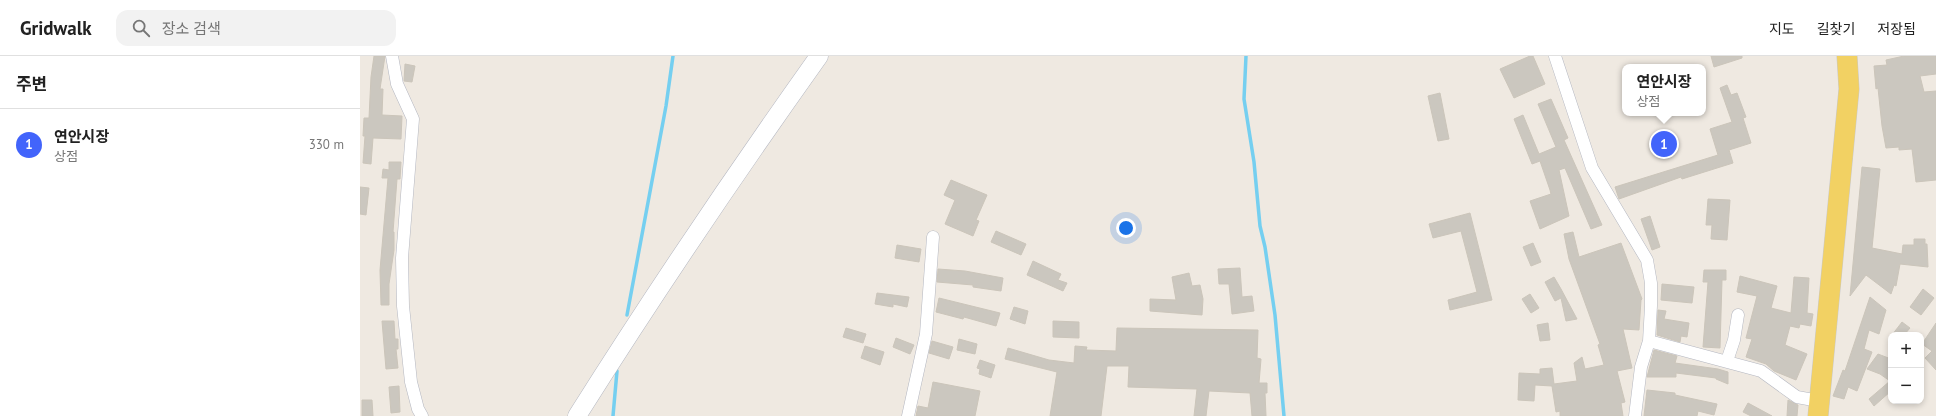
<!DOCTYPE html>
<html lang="ko">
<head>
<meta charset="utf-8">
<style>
  body { margin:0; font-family:"PT Sans","Noto Sans KR",sans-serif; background:#f2f2f2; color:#222 }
  .controls { position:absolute; right:12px; bottom:12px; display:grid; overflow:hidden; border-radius:8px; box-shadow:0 2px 6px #0003 }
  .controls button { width:36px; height:36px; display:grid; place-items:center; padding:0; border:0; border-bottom:1px solid #e0e0e0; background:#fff; color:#222; font:20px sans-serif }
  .you { position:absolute; left:766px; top:172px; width:14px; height:14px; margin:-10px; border:3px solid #fff; border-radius:50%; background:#1a73e8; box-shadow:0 0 0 6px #1a73e833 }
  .badge { display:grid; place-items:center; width:26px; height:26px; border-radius:50%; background:#4264fb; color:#fff; font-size:13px; font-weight:700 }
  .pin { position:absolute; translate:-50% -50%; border:2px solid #fff; box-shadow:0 1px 4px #0006 }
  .popup { position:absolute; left:1262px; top:8px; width:84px; height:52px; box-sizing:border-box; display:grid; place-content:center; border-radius:8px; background:#fff; filter:drop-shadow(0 1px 3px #0005); font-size:13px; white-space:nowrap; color:#767676 }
  .popup b { font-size:15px; color:#222 }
  .popup::after { content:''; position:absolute; left:50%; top:100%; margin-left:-8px; border:8px solid transparent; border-top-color:#fff }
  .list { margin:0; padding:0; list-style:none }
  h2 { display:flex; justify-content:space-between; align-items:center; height:52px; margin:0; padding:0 16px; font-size:17px }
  h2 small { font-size:13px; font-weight:400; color:#767676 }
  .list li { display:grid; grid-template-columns:26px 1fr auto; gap:12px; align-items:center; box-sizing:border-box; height:72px; padding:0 16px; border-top:1px solid #e0e0e0 }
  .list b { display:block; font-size:15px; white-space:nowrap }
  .list p { margin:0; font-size:13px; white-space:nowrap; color:#767676 }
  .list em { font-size:13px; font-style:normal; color:#767676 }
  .icon { flex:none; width:22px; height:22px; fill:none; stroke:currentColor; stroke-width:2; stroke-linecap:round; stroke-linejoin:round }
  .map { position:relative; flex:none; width:1576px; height:360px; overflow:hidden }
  header { display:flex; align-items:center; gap:24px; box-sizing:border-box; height:56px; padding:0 20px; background:#fff; border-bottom:1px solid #e0e0e0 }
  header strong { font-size:19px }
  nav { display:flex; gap:22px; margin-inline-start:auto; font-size:14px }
  .search { width:280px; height:36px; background:#f2f2f2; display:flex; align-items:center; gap:10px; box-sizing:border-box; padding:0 14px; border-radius:12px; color:#767676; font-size:15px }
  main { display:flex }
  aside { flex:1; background:#fff }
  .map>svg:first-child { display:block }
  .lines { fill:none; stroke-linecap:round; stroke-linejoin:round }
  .stream { stroke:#75cff0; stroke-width:3.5 }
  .building { fill:#cbc7bf; stroke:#cbc5ba }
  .street-casing { stroke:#b4b7c1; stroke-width:13 }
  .secondary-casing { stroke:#b4b7c1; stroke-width:19 }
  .primary-casing { stroke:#c9c9c9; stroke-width:21 }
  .street { stroke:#fff; stroke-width:12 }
  .secondary { stroke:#fff; stroke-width:18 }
  .primary { stroke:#f2d163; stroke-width:20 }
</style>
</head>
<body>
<header>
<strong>Gridwalk</strong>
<div class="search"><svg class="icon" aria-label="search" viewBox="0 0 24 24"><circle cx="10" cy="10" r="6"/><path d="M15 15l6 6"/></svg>장소 검색</div>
<nav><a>지도</a><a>길찾기</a><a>저장됨</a></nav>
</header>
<main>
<aside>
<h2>주변<small></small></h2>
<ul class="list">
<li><span class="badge">1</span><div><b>연안시장</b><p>상점</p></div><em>330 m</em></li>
</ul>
</aside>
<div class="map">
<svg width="1576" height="360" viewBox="0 0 1576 360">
  <rect width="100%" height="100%" fill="#efe9e1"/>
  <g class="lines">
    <path class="stream" d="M886,0L884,43L894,106L900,170L905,191L915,259L924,360
      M267,259L306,50L313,0
      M253,360L257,315"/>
  </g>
  <path class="building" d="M14,0H25L20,33H23L22,59L42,60L41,83L13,82L11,108L3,107L5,80H3L4,62H9L11,21Z
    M1170,0H1173L1185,28L1154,42L1140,13Z
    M1351,0H1382V2L1354,11Z
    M1544,0H1576V18L1560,20L1564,36L1576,35V124L1556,126L1552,93L1539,94V91L1526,92L1522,70L1518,32L1516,33L1514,10L1527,9L1526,4Z
    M45,8L55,10L52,26L44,25Z
    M1367,29L1371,39L1377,37L1386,61L1383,62L1391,87L1369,94L1373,107L1322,123L1321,121L1259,143L1255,131L1358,99L1350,73L1372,66L1360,32Z
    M1080,37L1089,83L1078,85L1068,40Z
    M1191,43L1208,82L1204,84L1242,169L1231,173L1205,112L1199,114L1209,160L1180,173L1170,145L1191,138L1190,134L1180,105L1172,108L1154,63L1163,59L1179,98L1196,91L1178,48Z
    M29,106H41L40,123H37L33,176H34V194L29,228V249H21L20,214L28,122H22L23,113L29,114Z
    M1502,111L1520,113L1512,192L1542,198L1543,189H1554V183H1565V188H1567L1568,211L1540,208L1536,230L1534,229L1531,238L1506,219L1490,240Z
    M591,124L627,139L616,164L619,165L613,180L585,168L595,144L584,139Z
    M0,131L9,132L6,159L0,158Z
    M1348,143L1370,144L1367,184L1351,183L1352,169H1346Z
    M1110,157L1132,244L1090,254L1088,244L1117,236L1101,175L1073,182L1069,168Z
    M1290,160L1300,191L1292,194L1281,163Z
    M636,175L666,188L661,199L631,186Z
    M1213,176L1219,201L1261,187L1282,243L1281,244L1279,274L1263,273L1272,312L1257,315L1265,346L1261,347L1263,360H1200V355L1196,356L1192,330L1175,329L1174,345L1158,344L1159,317L1180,318V313L1192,312L1194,328L1217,325L1214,307L1222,301L1225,313L1244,309L1238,289L1240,288L1209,203L1204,178Z
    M1173,187L1181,206L1171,210L1163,191Z
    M537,189L561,193L559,206L535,202Z
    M673,205L701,218L698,224L707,227L703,235L667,219Z
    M880,212L882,241L892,240L894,255L872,258L869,228H859L858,213Z
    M578,213L605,215L643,222L641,235L613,231V229L577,226Z
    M1344,214H1366V224H1362L1360,292L1343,291L1348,226H1343Z
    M829,217L832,230L840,229L843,243L842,259L790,255V243L816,244L812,221Z
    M1380,220L1417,230L1411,252L1431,257L1434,221L1449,222L1447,257L1453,258L1451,270L1440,268L1439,272L1430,270L1425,289L1447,298L1436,324L1414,315L1406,308L1386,301L1392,283L1386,282L1397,240L1377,236Z
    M1194,221L1201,233L1217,263L1206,265L1201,242L1195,245L1185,226Z
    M1302,228L1334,231L1332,247L1301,244Z
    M1563,233L1574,242L1561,259L1550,251Z
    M517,237L549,241L547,251L533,248V251L515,248Z
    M1170,238L1179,252L1171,257L1162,243Z
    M1510,241L1526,254L1519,278L1509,274L1504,293L1512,296L1497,335L1488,331L1484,343L1473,340L1483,314L1485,315Z
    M579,242L640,257L636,270L604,261L603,263L576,256Z
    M654,251L668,255L665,268L650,263Z
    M1298,254L1306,255L1304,263L1329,267L1327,281L1321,280L1320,286L1297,279Z
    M22,265H34L35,283H38V293H36L38,312L26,313Z
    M693,265L719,266V282L693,281Z
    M1542,266L1550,272L1544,279H1532Z
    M1188,267L1190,284L1180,285L1177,269Z
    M1576,267V314L1565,302L1572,295L1562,288Z
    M486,272L506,278L503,287L483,281Z
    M757,272L898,274L897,302L901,303L899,327H907V337H905L906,360H892L890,337L849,335L846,360H834L837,333L768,331L769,310H747L741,360H690L697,316L645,303L648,292L689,304L714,307L715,290L727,291L726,294L756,295Z
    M536,282L554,289L550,298L533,291Z
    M599,283L617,288L615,298L597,294Z
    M572,285L593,291L589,303L569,297Z
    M505,290L524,296L520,309L501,302Z
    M1294,294L1317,300L1315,307L1358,313L1368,316V328L1356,323V322L1316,317V321H1287Z
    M1518,298L1531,303V335L1514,350L1509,343L1530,325L1520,318L1507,313Z
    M620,304L635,309L631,322L619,318L620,313L617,312Z
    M573,326L620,335L615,360H556L558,350L568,352Z
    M39,330L40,356L31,357L29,331Z
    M1287,334L1315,337V339L1357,348L1354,359L1338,355L1337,360H1284Z
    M2,344H12L13,360H2Z
    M1428,344L1438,349L1437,360H1427Z
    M1388,347L1412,360H1391L1383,356Z"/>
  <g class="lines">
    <g class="street-casing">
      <path id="street" d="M32,0L37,28L53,63L42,202L43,250L51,326L58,353L62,360
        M1195,0L1232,112L1287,204L1291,227V250L1289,285L1281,311L1275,360
        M1289,285L1401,315L1437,341L1459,345
        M1367,305L1374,284L1378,259
        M548,360L566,278L573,181"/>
    </g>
    <g class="secondary-casing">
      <path id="secondary" d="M217,360C294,238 375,118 459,0"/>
    </g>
    <g class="primary-casing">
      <path id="primary" d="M1458,360L1489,33L1487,0"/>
    </g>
    <use href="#street" class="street"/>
    <use href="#secondary" class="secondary"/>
    <use href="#primary" class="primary"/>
  </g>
</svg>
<div class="controls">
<button>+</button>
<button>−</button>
</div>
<div class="you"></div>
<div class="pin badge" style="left:1304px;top:88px">1</div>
<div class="popup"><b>연안시장</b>상점</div>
</div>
</main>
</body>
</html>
